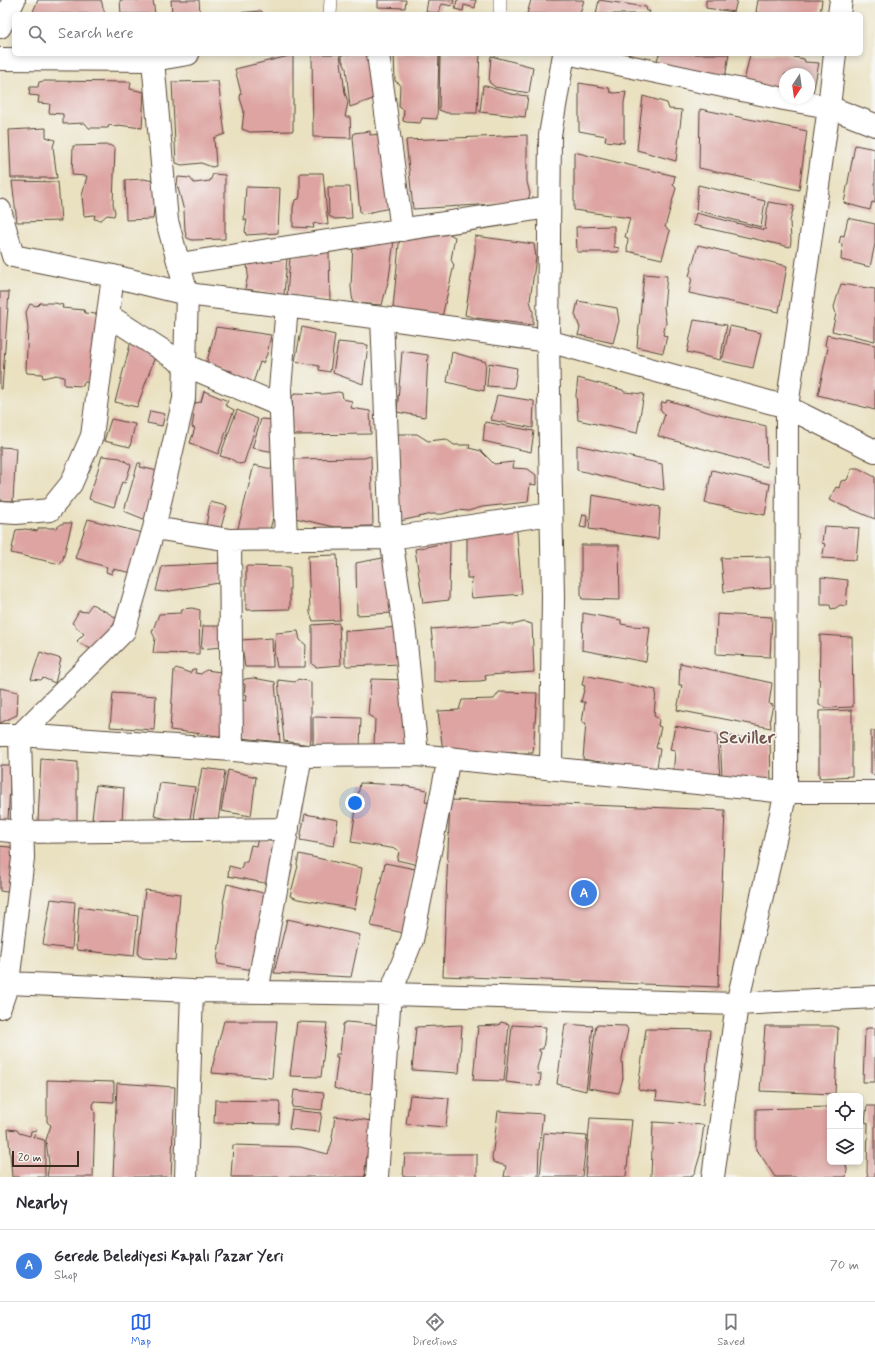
<!DOCTYPE html>
<html lang="en">
<head>
<meta charset="utf-8">
<style>
  body { margin:0; font-family:Mynerve,sans-serif; background:#f7f7f7; color:#2b2b33 }
  .controls { position:absolute; right:12px; bottom:12px; display:grid; overflow:hidden; border-radius:6px; box-shadow:0 2px 6px #0003 }
  .controls button { width:36px; height:36px; display:grid; place-items:center; padding:0; border:0; border-bottom:1px solid #e1e1e2; background:#fff; color:#2b2b33; font:20px sans-serif }
  .compass { position:absolute; left:779px; top:68px; width:36px; height:36px; border-radius:50%; background:#fff; box-shadow:0 2px 6px #0003; rotate:193deg }
  .scale { position:absolute; left:12px; bottom:10px; width:67px; box-sizing:border-box; padding-left:4px; border:2px solid #3b2a1e; border-top:0; font-size:11px; line-height:14px; white-space:nowrap; color:#3b2a1e; -webkit-text-stroke:3px #f6f6f2; paint-order:stroke }
  .you { position:absolute; left:355px; top:803px; width:14px; height:14px; margin:-10px; border:3px solid #fff; border-radius:50%; background:#1a73e8; box-shadow:0 0 0 6px #1a73e833 }
  .badge { display:grid; place-items:center; width:26px; height:26px; border-radius:50%; background:#2563eb; color:#fff; font-size:13px; font-weight:700 }
  .pin { position:absolute; translate:-50% -50%; border:2px solid #fff; box-shadow:0 1px 4px #0006 }
  .list { margin:0; padding:0; list-style:none }
  h2 { display:flex; justify-content:space-between; align-items:center; height:52px; margin:0; padding:0 16px; font-size:17px }
  h2 small { font-size:13px; font-weight:400; color:#7c7c81 }
  .list li { display:grid; grid-template-columns:26px 1fr auto; gap:12px; align-items:center; box-sizing:border-box; height:72px; padding:0 16px; border-top:1px solid #e1e1e2 }
  .list b { display:block; font-size:15px; white-space:nowrap }
  .list p { margin:0; font-size:13px; white-space:nowrap; color:#7c7c81 }
  .list em { font-size:13px; font-style:normal; color:#7c7c81 }
  .icon { flex:none; width:22px; height:22px; fill:none; stroke:currentColor; stroke-width:2; stroke-linecap:round; stroke-linejoin:round }
  .map { position:relative; flex:none; width:875px; height:1177px; overflow:hidden }
  .search { position:absolute; background:#fff; box-shadow:0 2px 6px #0003; left:12px; right:12px; top:12px; height:44px; display:flex; align-items:center; gap:10px; box-sizing:border-box; padding:0 14px; border-radius:6px; color:#7c7c81; font-size:15px }
  .sheet { height:124px; background:#fff }
  nav { display:flex; justify-content:space-around; align-items:center; box-sizing:border-box; height:56px; border-top:1px solid #e1e1e2; background:#fff; font-size:11px; color:#7c7c81 }
  nav a { display:grid; justify-items:center; gap:2px }
  nav .on { color:#2563eb }
  .map>svg:first-child { display:block }
  .building { fill:#dda4a2 }
  .lines { fill:none; stroke-linecap:round; stroke-linejoin:round }
  .service-casing { stroke:#554536; stroke-width:14 }
  .minor-casing { stroke:#554536; stroke-width:24 }
  .service { stroke:#fff; stroke-width:13 }
  .minor { stroke:#fff; stroke-width:22 }
  .labels { text-anchor:middle; stroke-width:3; stroke-linejoin:round; paint-order:stroke }
  .district-label { font-size:18px; font-weight:bold; fill:#74554c; stroke:#f6f6f2 }
</style>
</head>
<body>
<div class="map">
<svg width="875" height="1177" viewBox="0 0 875 1177">
  <rect width="100%" height="100%" fill="#f6f6f2"/>
  <filter id="ink" filterUnits="userSpaceOnUse"><feTurbulence type="fractalNoise" baseFrequency=".025" numOctaves="2"/><feDisplacementMap in="SourceGraphic" scale="8" xChannelSelector="R" yChannelSelector="G"/><feConvolveMatrix kernelMatrix="1 2 1 2 8 2 1 2 1" color-interpolation-filters="sRGB"/></filter>
  <filter id="wash" filterUnits="userSpaceOnUse"><feTurbulence type="fractalNoise" baseFrequency=".012" numOctaves="4" result="noise"/><feDisplacementMap in="SourceGraphic" scale="16" xChannelSelector="R" yChannelSelector="G"/><feGaussianBlur stdDeviation="0.9" result="paint"/><feColorMatrix in="noise" values="0 0 0 0 0 0 0 0 0 0 0 0 0 0 0 0 0 1.4 0 .05"/><feComposite in="paint" operator="in"/></filter>
  <g filter="url(#wash)">
    <rect width="100%" height="100%" fill="#eae1c1"/>
    <g id="blocks">
      <path class="building" d="M38,0H101L105,14H32Z
        M120,0H153L155,14H121Z
        M171,0H199L200,14H172Z
        M378,0H406L405,8L378,7Z
        M428,0H454L452,6L442,4L438,13L426,12Z
        M457,0H476L475,8L464,5L463,11L455,9Z
        M531,0H584L580,14H527Z
        M599,0L646,7L647,11H650L649,14H596Z
        M706,0H737L734,12L706,8Z
        M758,0H822L820,14H765L756,12Z
        M262,11V14H235V13Z
        M312,54H340L345,93L348,102L345,117H350L351,138L313,137Z
        M342,54H367L373,99L350,107L346,68L342,60Z
        M394,54H439L437,119L422,118L420,123L406,122L403,121L404,110L399,107L400,84L395,81Z
        M440,54H480L477,113H447L439,110Z
        M659,54H729L725,78L656,64Z
        M750,54H780L804,59L805,62L819,63L812,98L809,97V74H785V92L744,82Z
        M293,55V131L250,132L242,129L244,111L240,98L241,93L235,69Z
        M491,56L533,67L529,93L495,87L489,82Z
        M45,81L131,82L130,89L144,92L142,128L118,125V127L109,125L108,128H89L85,123L63,124V114L49,113L50,104L38,103L39,96L29,95L30,87H38L39,82Z
        M218,81L225,134L214,138L216,166L212,167L201,163L182,165L176,163L172,82Z
        M579,83L609,88L610,92L614,93L626,92L624,103V143L605,141L606,136L579,131Z
        M483,85L511,94L528,96L525,117L480,112Z
        M643,96L667,103L669,109L682,110L676,161L637,150Z
        M700,109L807,131L799,190L699,168Z
        M46,128V137L55,140L53,147L57,178H11L9,130Z
        M370,131V135L382,134L390,208L362,214L360,212L353,138L354,133Z
        M527,135V182L530,194L527,202L413,209L406,140Z
        M109,145L115,148L113,204L115,212L114,216L107,215L101,220L94,219L95,215H93L84,216L82,196L87,176L72,175L73,146Z
        M855,145L875,149V203L872,202L870,210L844,203Z
        M574,152L675,176L673,185L676,188L665,227L670,231L662,259L627,251L628,238L625,237L630,218L574,210Z
        M300,173H323L328,225L317,223L313,224L314,228L293,227V208L295,200L299,199L300,195Z
        M213,174L225,175V239L192,240L187,238L185,231L184,211L177,184L178,177L190,178L194,183L210,181Z
        M144,179L158,182L157,207H154L153,219L126,220L125,180Z
        M12,181L58,182L61,221L17,222Z
        M698,185L765,201L761,227L696,210Z
        M246,187L280,188L278,233L246,235L245,231L247,220H244Z
        M328,187H350L352,218L335,219L329,216Z
        M768,202L794,206L790,221L791,241L790,247L693,225L696,213L765,230Z
        M848,218L875,224V244L870,267L841,260L842,244L839,243L841,235L844,236Z
        M614,226V247L619,248L618,252H577L576,227Z
        M439,229L455,237L451,260L454,265L442,317L393,308L400,234Z
        M475,236L534,244L536,257L530,301L533,311V325L476,318L465,315L475,252Z
        M394,240L389,278L382,305L353,303L351,287L353,244Z
        M698,245L787,266L779,312L689,293L692,277L689,276Z
        M329,251L330,301L287,295L290,257Z
        M287,258L284,295L245,289L248,275L247,264Z
        M644,274L667,276L664,307L666,323L663,335L667,336L663,353L637,347Z
        M841,284L875,289V341L832,331L836,314L834,307Z
        M0,292H9L2,389H0Z
        M578,301L617,308L619,321L613,343L578,335L580,328L575,314Z
        M40,303H55L63,305L62,308L84,310L85,313L96,314L97,317V383L84,382L83,386L64,385V377L56,375L43,378L42,374L27,373L26,370L28,328L26,312L30,304L37,306Z
        M694,320L727,325L720,360L687,352Z
        M730,326L761,333L753,368L722,361Z
        M216,327L271,335L267,354L263,363L260,362L253,383L231,376L232,371L206,365Z
        M302,327L335,335L330,372L319,370V366L295,361Z
        M827,335L875,345V410L818,395L828,348L825,345Z
        M131,341L157,351L137,407L115,402Z
        M338,342L368,345L363,384L333,373Z
        M402,351L428,355L425,417L397,412Z
        M452,352L486,362L484,391L447,382Z
        M489,363L517,368L514,388L487,386Z
        M578,378L623,390L624,392L644,394L637,433L578,420L576,395Z
        M204,391L228,401L225,405L234,410L218,454L190,443L195,428L192,427L194,415L191,413L195,403L201,402Z
        M338,392L342,393L343,399L352,401L351,408L370,411L371,434L293,435L292,397L295,393L324,394Z
        M497,395L534,401L533,428L491,420Z
        M667,400L711,413L766,426L767,467L658,436L665,414L660,410L662,402L666,403Z
        M237,410L258,419L244,463L239,464L231,459L220,456Z
        M150,411L165,414L162,426L147,423Z
        M111,419L135,424L130,447L104,441Z
        M261,419L274,420L275,452L252,448Z
        M485,422L534,431L531,452L483,441Z
        M398,434H417L428,441L446,439L454,445H470L469,448L481,451L494,464L514,462L513,468L528,469L536,475V485L530,484L528,502L482,507L468,511L457,510L443,514H432L400,521L397,496Z
        M577,445L662,464L664,490L577,470Z
        M0,447L16,448L13,501L0,500Z
        M102,456L120,458L131,465L125,483L122,482L114,507L89,499Z
        M371,456L373,524L371,526L335,527L295,518L293,459L364,458Z
        M138,463H141L140,467L162,472L146,520L124,511Z
        M254,465L276,470L277,501L268,538L236,536Z
        M852,468H858L875,477V519L829,500L836,487L839,488L841,481L847,480Z
        M712,470L770,484L765,515L705,503Z
        M592,495L660,507L658,539L589,529Z
        M210,502L227,506L218,538L204,539Z
        M583,514L587,515L586,528L580,527Z
        M88,519L142,533L133,573L113,569L112,574L106,572L107,567L75,558Z
        M516,521L522,594L472,598L471,592L472,578H467V536Z
        M63,523H72L63,559L60,564L11,553L16,530L26,529L37,531L39,528H56Z
        M824,526L859,528L856,560L822,558L825,544L822,543Z
        M450,542L449,600L423,603L415,549Z
        M581,545H619L620,600L582,599L581,596Z
        M337,555L340,620L313,621L310,613L308,556Z
        M388,557L392,613L357,615L356,563Z
        M770,557L771,588L724,592L721,558Z
        M221,563L222,576L219,583L164,592L156,591L162,566Z
        M246,566L290,567V609L246,610Z
        M821,577L848,580L846,606L840,605L836,608L831,609L830,605H821Z
        M92,604L117,618L104,643L95,651L79,643L77,641L84,634L72,623L79,611L86,612Z
        M192,608L200,610L199,654L153,653L155,638L152,632L159,614L181,613L182,609Z
        M583,613L621,620V624L632,626L650,627L646,662L582,650Z
        M717,614L772,617L770,657L716,654Z
        M524,622L532,624L534,672L489,675L485,676L486,680L480,681L442,682L434,681V655L431,629L505,623L512,625Z
        M339,623L341,665L316,667L312,664V625Z
        M203,626H221V647L201,649Z
        M398,627L402,664L347,666L345,664V630L352,631Z
        M298,631L300,640L306,645L305,667H277L274,650L276,633Z
        M820,635L852,637L853,707L827,708L819,705Z
        M272,638L273,667H245L241,640Z
        M40,652L61,659L55,683L43,678L41,680L31,679Z
        M680,663L772,683L769,704L773,705L770,718L771,728L677,710L682,685H679Z
        M176,668L190,673L193,669H196L195,673L201,674L206,670L228,673L227,737L170,730L174,670Z
        M584,675L656,690L654,716L659,719L658,726L661,727L656,748L660,749L656,773L583,759L586,723H582L585,702H581L585,686L582,685Z
        M253,678L275,682L280,742L242,738V700L246,701L247,695L244,694L245,685L242,682L245,679Z
        M298,679L311,682V739L310,745L284,741L278,680L295,682Z
        M371,679L407,680L409,745L374,746L375,719L368,715Z
        M0,688L18,692L17,715L0,723Z
        M499,692L537,693L533,753L443,752L438,711L459,710L462,700L494,699Z
        M113,693L156,696L154,730L110,727Z
        M852,710V776L822,778L819,777V711Z
        M313,717L361,718L360,747L313,745Z
        M675,726L717,734L720,778L673,777L675,751L670,750Z
        M871,730L875,731V775L871,774Z
        M720,735L770,742L771,781L722,777Z
        M41,759L77,762V823L38,822Z
        M0,765H11L8,820H0Z
        M202,768L225,771L218,821L193,819Z
        M228,770L256,777L251,816L221,811Z
        M160,783L195,787L190,819L175,818L176,821L154,816Z
        M360,783L400,785L427,790L425,802L430,803L418,865L397,860L399,852L397,849L351,842Z
        M96,785L124,788L122,820L92,819Z
        M450,800L725,810L718,987L443,976Z
        M305,814L338,820L334,846L300,840Z
        M258,839L284,843L275,885L228,876L229,866L241,869L243,862H247L251,845L256,846Z
        M0,846L17,848L14,893L0,891Z
        M299,854L362,868L355,909L298,899L290,896L298,866L297,865Z
        M385,863L415,869L404,933L371,926Z
        M227,884L267,894L253,970L218,964L217,960L222,927L224,904L223,903Z
        M145,890L180,894L175,960L143,958L138,955Z
        M51,899L75,902L72,949L47,946L43,944Z
        M79,907L138,916L134,956L77,950L76,946Z
        M287,919L360,935L351,977L274,973Z
        M224,1021H277L272,1078L212,1073L213,1064Z
        M297,1022L327,1023L321,1077L290,1076Z
        M346,1022L383,1025L379,1094L346,1092L334,1088L338,1057H336V1054H340L343,1024Z
        M501,1022L509,1024L504,1081L473,1080L478,1026L499,1025Z
        M565,1024L593,1026L586,1091L557,1084Z
        M462,1025L459,1073L412,1070L416,1027Z
        M512,1025L546,1027L543,1049H539V1051L541,1052L537,1068L538,1074H541L540,1086L506,1082Z
        M596,1025L626,1026L628,1030L622,1059L623,1078L619,1093L588,1088Z
        M765,1026H833L838,1028L835,1094L760,1091Z
        M867,1028H875V1082H863L865,1031Z
        M646,1029L710,1030L703,1105L656,1100L657,1092L640,1090L638,1088Z
        M47,1080L114,1082V1102L94,1101L93,1106L95,1114L93,1177H47L49,1164L46,1140L51,1125L47,1122Z
        M117,1083L175,1087L171,1177H113Z
        M294,1090L324,1093L322,1110L292,1107Z
        M410,1095L449,1098L446,1127L406,1124Z
        M215,1100L279,1101L280,1105L279,1124L214,1123Z
        M867,1106H875V1177H868L867,1173L868,1123L865,1122Z
        M830,1107V1162H845L847,1169L846,1177H775L760,1154L756,1150V1109Z
        M292,1110L322,1113L319,1132L289,1129Z
        M498,1111L543,1114L539,1149L538,1177H504L506,1166L493,1162L492,1158Z
        M335,1116L372,1121L365,1170H367L364,1177H231L233,1145L300,1147L328,1154L333,1139L332,1138Z
        M590,1118L632,1120L626,1177H585Z
        M653,1122L704,1125L700,1152H701L695,1172L691,1177H651Z
        M8,1129L17,1130L19,1133L30,1136L31,1131L37,1130L33,1137L44,1140L45,1142V1177H12Z
        M544,1133L587,1136L582,1177H540Z
        M405,1154H477V1177H403Z"/>
    </g>
  </g>
  <g filter="url(#ink)">
    <use href="#blocks" fill-opacity="0" stroke="#554536" stroke-width="1"/>
    <g class="lines">
      <g class="service-casing">
        <path id="service" d="M330,14L331,0
          M500,14V0"/>
      </g>
      <g class="minor-casing">
        <path id="minor" d="M839,14L841,0
          M0,27L14,0
          M378,54L402,230
          M571,54L784,99L829,107L875,125
          M0,59L153,60L188,54
          M153,60L167,221L187,294L184,399L154,528L124,631L20,735L23,858L8,983L192,991L390,994L737,1004L875,997
          M0,210L13,256L113,276L187,294L382,318L548,341L787,407L875,451
          M179,264L549,207
          M108,315L185,365L281,406
          M0,512L16,513L50,510L71,484L92,436L113,276
          M154,528L230,540L391,538L382,318
          M286,539L280,389L287,306
          M230,540L232,750
          M0,735H20L232,750L301,756L417,755L786,792H875
          M417,755L405,633L391,538L551,514
          M551,768L553,596L548,341L550,135L564,54
          M0,830L22,832L288,829
          M0,983H8L0,1007
          M257,992L301,756
          M186,1177L192,991
          M377,1177L390,994L412,940L449,758
          M713,1177L737,1004L786,792L787,407L829,107L835,54"/>
      </g>
      <use href="#service" class="service"/>
      <use href="#minor" class="minor"/>
    </g>
  </g>
  <g class="labels">
    <g class="district-label">
      <text x="747" y="743">Seviller</text>
    </g>
  </g>
</svg>
<div class="controls">
<button><svg class="icon" aria-label="locate" viewBox="0 0 24 24"><circle cx="12" cy="12" r="6"/><path d="M12 2v4M12 18v4M2 12h4M18 12h4"/></svg></button>
<button><svg class="icon" aria-label="layers" viewBox="0 0 24 24"><path d="M12 4l9 5-9 5-9-5zM3 14l9 5 9-5"/></svg></button>
</div>
<svg class="compass" viewBox="-18 -18 36 36"><path d="M0-13l5 13h-10z" fill="#e53935"/><path d="M0 13l5-13h-10z" fill="#7c7c81"/></svg>
<div class="scale">20 m</div>
<div class="you"></div>
<div class="pin badge" style="left:584px;top:893px;background:#3f7fe0">A</div>
<div class="search"><svg class="icon" aria-label="search" viewBox="0 0 24 24"><circle cx="10" cy="10" r="6"/><path d="M15 15l6 6"/></svg>Search here</div>
</div>
<section class="sheet">
<h2>Nearby<small></small></h2>
<ul class="list">
<li><span class="badge" style="background:#3f7fe0">A</span><div><b>Gerede Belediyesi Kapalı Pazar Yeri</b><p>Shop</p></div><em>70 m</em></li>
</ul>
</section>
<nav>
<a class="on"><svg class="icon" aria-label="map" viewBox="0 0 24 24"><path d="M3 6l6-2 6 2 6-2v14l-6 2-6-2-6 2zM9 4v14M15 6v14"/></svg>Map</a>
<a><svg class="icon" aria-label="directions" viewBox="0 0 24 24"><path d="M12 3l9 9-9 9-9-9zM9 14v-3h6M13 9l2 2-2 2"/></svg>Directions</a>
<a><svg class="icon" aria-label="saved" viewBox="0 0 24 24"><path d="M7 4h10v16l-5-4-5 4z"/></svg>Saved</a>
</nav>
</body>
</html>
